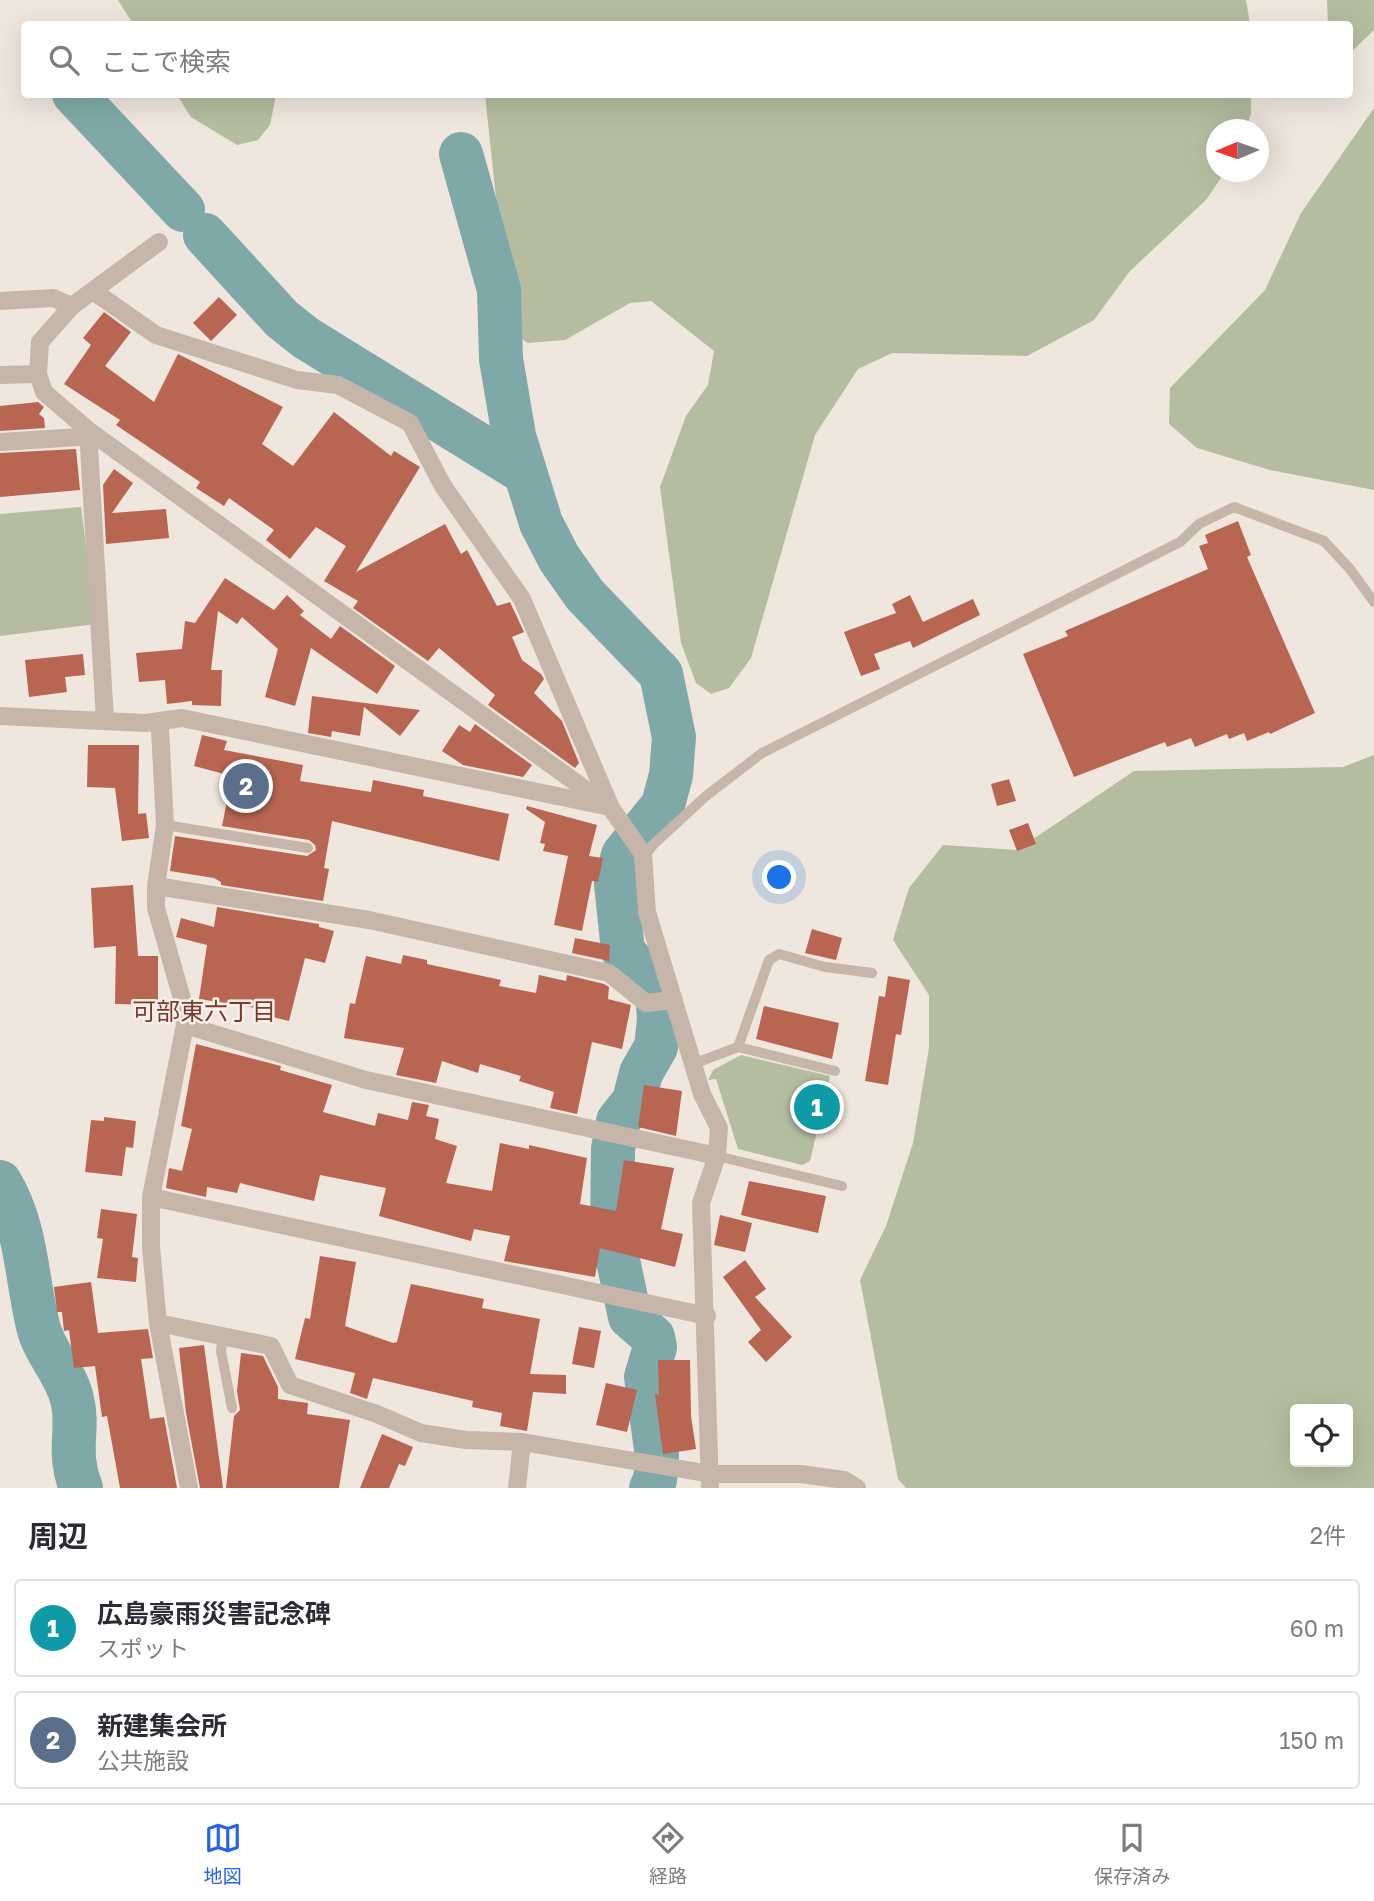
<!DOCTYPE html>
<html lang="ja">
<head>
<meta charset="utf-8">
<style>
  body { margin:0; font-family:"Golos Text","Noto Sans JP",sans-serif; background:#f2f2f3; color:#2b2b33 }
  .controls { position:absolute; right:21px; bottom:21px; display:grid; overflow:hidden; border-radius:7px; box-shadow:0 7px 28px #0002 }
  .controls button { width:63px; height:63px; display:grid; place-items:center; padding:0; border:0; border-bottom:2px solid #e1e1e2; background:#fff; color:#2b2b33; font:35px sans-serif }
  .compass { position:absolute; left:1206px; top:119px; width:63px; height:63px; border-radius:50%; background:#fff; box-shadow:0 7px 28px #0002; rotate:268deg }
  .you { position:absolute; left:780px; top:878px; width:24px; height:24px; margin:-18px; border:5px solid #fff; border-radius:50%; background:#1a73e8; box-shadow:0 0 0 10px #1a73e833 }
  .badge { display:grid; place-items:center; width:46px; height:46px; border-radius:50%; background:#2563eb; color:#fff; font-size:23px; font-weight:700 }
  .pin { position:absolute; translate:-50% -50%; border:4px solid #fff; box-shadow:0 2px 7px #0006 }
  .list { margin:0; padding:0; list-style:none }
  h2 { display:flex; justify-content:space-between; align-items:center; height:91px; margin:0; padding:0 28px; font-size:30px }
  h2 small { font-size:23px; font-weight:400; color:#7c7c81 }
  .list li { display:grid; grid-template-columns:46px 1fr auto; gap:21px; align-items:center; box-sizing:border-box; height:98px; margin:0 14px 14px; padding:0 14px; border:2px solid #e1e1e2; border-radius:7px }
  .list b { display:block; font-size:26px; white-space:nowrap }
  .list p { margin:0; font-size:23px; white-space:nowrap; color:#7c7c81 }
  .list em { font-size:23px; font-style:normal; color:#7c7c81 }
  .icon { flex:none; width:38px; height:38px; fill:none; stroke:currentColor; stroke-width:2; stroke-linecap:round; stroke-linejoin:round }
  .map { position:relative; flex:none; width:1374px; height:1488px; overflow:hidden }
  .search { position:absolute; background:#fff; box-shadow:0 7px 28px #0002; left:21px; right:21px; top:21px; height:77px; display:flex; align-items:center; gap:18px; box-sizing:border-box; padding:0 24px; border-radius:7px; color:#7c7c81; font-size:26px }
  .sheet { height:315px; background:#fff }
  nav { display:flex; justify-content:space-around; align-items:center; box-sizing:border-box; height:98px; border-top:2px solid #e1e1e2; background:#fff; font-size:19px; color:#7c7c81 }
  nav a { display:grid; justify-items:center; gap:4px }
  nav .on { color:#2563eb }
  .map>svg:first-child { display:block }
  .green { fill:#b4bd9f; fill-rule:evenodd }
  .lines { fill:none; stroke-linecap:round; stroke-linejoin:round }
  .river { stroke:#7fa9a8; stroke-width:44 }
  .building { fill:#b86552 }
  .service { stroke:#c6b6aa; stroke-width:10 }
  .minor { stroke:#c6b6aa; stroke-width:18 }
  .labels { text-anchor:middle; stroke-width:5; stroke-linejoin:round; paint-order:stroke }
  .neighbourhood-label { font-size:24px; fill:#7a3a2b; stroke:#f7f0e9 }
</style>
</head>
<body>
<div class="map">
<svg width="1374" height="1488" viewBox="0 0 1374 1488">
  <rect width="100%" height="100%" fill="#efe6dd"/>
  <path class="green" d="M118,0H1246L1250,24H133Z
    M1327,0H1374V30L1350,53V24H1328Z
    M177,95H276L270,125L258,140L237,145L191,117Z
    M1251,95V114L1246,129L1216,130V172H1225L1206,200L1130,271L1094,320L1027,356L892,353L858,369L815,435L751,658L729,688L711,694L696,683L681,643L660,487L686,416L708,385L714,351L651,301L630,303L565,340L527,343L510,328L485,95Z
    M1374,108V490L1270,470L1197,448L1169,424L1170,388L1265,290L1301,213Z
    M81,507L96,624L0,636V514Z
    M1374,755V1488H906L898,1479L860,1280L886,1226L913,1143L929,1048V995L893,940L909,888L943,845L1017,850L1134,771L1343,767ZM1295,1409H1348V1462H1295Z
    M741,1055L830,1076L810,1161L802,1165L738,1149L716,1079L708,1080L713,1070Z"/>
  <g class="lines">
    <path class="river" d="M74,94L183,210
      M461,154L499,290L501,359L514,436L541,523L559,558L585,595L661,674L674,737L671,775L663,805L623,855L616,884L623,951L657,991L659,1019L656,1047L641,1073L634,1101L618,1121L613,1149L612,1232L630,1317L653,1337L655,1347L646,1377L657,1456L655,1480L651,1488
      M205,235L282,319L306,338L525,473
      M0,1182C27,1227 26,1276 38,1326C44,1352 66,1373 72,1399C80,1430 66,1451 81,1488"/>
  </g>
  <path class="building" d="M219,297L237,315L211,341L193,323Z
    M104,312L131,332L105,366L154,402L178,354L283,407L262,444L293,466L334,412L391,456L394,451L420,467L356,572L445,524L461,554L467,550L497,606L510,602L524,632L512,637L522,660L541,674L544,679L534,693L562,721L579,763L575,768L488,705L495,695L439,648L428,661L353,608L358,601L324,581L346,546L316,527L290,559L266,540L274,530L229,498L224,506L196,488L200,482L116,425L120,420L64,384L91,345L83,338Z
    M38,402L44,407L39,414L44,418L45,428L0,431V406Z
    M76,449L80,490L0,497V453Z
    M114,469L133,483L112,513L166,509L169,538L106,544L103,485Z
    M1238,521L1251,555L1247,557L1315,713L1270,734L1269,732L1247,741L1244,733L1229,739L1227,734L1195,747L1191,738L1167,747L1165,742L1074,777L1023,654L1068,636L1065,631L1208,569L1199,546L1208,543L1205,535Z
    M225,578L274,610L287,595L304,611L300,615L331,639L340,626L395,666L377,694L311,648L295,706L265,697L278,649L242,617L237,624L218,611L211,670H222L221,706L192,705V701L167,704L165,680L139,682L136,653L182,649L185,621L195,623Z
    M910,595L923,622L973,599L980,615L913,648L910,641L874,654L880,669L861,676L844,632L896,613L892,604Z
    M83,654L85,675L65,677L67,692L29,697L25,660Z
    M312,696L357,702L420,710L400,736L364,707L360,736L332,731L331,737L308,733Z
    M475,724L532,765L523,777L463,765L442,751L459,725L470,732Z
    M202,735L227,741L224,750L303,765L300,781L371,792L373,780L424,790L423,796L509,814L499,861L332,821L324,868L329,869L323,901L221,885V882L214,878L170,871L175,836L307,856L316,850L315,845L309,840L222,826L232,776L194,766Z
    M88,745H139L138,814L146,813L149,838L122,841L115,788L87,787Z
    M1009,779L1016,801L997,806L991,784Z
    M527,806L597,825L589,856L603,858L598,882L592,881L582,931L554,925L568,856L543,851L545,844L540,843L545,822L526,809Z
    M1028,823L1036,844L1017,851L1009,830Z
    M133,885L138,956H158V1005L115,1004L116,946L94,948L91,888Z
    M217,907L319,924V927L334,931L325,963L305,958L289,1021L260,1014L262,1009L199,999L207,945L176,937L181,918L214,927Z
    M812,929L842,938L836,960L805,953Z
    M575,938L610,945L609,961L572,953Z
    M403,955L427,960V964L501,980L499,986L536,993L539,975L566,981L567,975L604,984L609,987L608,999L631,1005L622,1049L592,1042L577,1114L550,1108L554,1092L519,1081L521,1076L480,1064L478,1073L442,1061L436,1083L396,1075L404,1048L344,1038L350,1003L355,1004L366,956L401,964Z
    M888,976L910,980L901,1035L896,1034L888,1085L865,1081L879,996L885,997Z
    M764,1006L839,1023L832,1059L756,1039Z
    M196,1044L281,1066L280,1070L332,1085L323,1112L375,1126L378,1113L408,1120L412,1102L429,1105L426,1116L439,1119L435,1139L457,1146L446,1183L492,1191L500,1143L529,1149V1145L587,1158L580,1204L616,1211L624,1160L674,1168L661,1229L683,1234L675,1267L600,1248L595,1277L504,1261L510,1236L474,1229L471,1241L379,1216L386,1188L320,1175L314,1201L240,1183L237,1193L207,1187L206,1197L166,1188L169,1168L182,1171L192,1129L181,1126Z
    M644,1085L682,1091L676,1136L638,1127Z
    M104,1117L136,1121L133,1148L126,1147L122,1176L85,1172L91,1120L104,1121Z
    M749,1181L826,1196L818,1233L741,1215Z
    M101,1209L137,1214L132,1257L138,1258L136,1282L97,1278L103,1239L97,1238Z
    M720,1215L752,1223L745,1252L714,1245Z
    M320,1256L356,1262L345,1326L393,1343L397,1342L411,1284L484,1299L482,1308L540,1319L530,1374L566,1375V1394L533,1392L527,1431L500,1426L502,1413L472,1407L473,1401L373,1378L367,1399L350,1393L355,1373L295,1359L305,1318L310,1319Z
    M745,1260L766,1289L755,1297L792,1337L766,1362L748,1342L761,1330L723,1277Z
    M91,1282L98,1333L148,1329L153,1358L141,1359L150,1419L164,1417L177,1488H120L107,1416L102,1417L95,1366L74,1368L69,1330L64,1331L62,1312H57L54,1287Z
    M579,1327L601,1331L594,1368L572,1364Z
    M204,1345L223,1488H200L186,1413L179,1348Z
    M241,1353L263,1356L278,1387V1399L308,1403L307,1414L350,1420L339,1488H226L234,1416L240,1410L237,1391Z
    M658,1360H690L691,1416L696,1449L663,1454L655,1394L659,1395Z
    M606,1383L637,1390L627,1432L596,1425Z
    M382,1434L413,1447L405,1466L399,1464L389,1488H360Z"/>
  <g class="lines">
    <path class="service" d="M165,825L308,848
      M643,854L706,796L762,753L1180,542L1199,524L1234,507L1324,541L1350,569L1374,602
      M738,1047L769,960L779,954L825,967L872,973
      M693,1064L738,1047L835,1071
      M717,1156L842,1186
      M223,1336L221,1351L232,1408"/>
    <path class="minor" d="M159,242L72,306L40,342L38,374L44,392L88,430L611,808
      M93,291L156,335L297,380L338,385L410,423L443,486L522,599L611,808L643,854L647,912L702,1094L719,1128L717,1156L701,1203L710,1488
      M0,301L53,298L72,306
      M0,375L38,374
      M88,430L105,720
      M0,442L79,437L88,430
      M0,716L145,723L182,718L605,806
      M155,722L160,729L165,825L156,886V908L183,1002L185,1025L151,1197V1247L158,1323L189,1488
      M156,886L369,920L609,973L646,1003L674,1000
      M185,1025L366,1080L717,1156
      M151,1197L707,1316
      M158,1323L271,1346L290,1385L377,1414L421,1433L466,1440L522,1442L711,1474H801L844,1480L857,1488
      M517,1488L522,1442"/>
  </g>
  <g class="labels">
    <g class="neighbourhood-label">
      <text x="204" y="1020">可部東六丁目</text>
    </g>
  </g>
</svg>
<div class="controls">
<button><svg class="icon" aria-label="locate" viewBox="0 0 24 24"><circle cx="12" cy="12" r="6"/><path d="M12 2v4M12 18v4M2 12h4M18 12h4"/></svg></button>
</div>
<svg class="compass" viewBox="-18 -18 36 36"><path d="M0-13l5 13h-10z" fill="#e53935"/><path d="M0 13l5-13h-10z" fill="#7c7c81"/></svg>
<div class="you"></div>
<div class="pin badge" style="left:817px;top:1107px;background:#0f9aa8">1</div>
<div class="pin badge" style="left:246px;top:786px;background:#5c6f8a">2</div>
<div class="search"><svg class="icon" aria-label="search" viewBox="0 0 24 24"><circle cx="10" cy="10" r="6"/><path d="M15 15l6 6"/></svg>ここで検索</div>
</div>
<section class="sheet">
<h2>周辺<small>2件</small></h2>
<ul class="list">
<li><span class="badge" style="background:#0f9aa8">1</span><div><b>広島豪雨災害記念碑</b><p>スポット</p></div><em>60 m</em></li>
<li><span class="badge" style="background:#5c6f8a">2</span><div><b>新建集会所</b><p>公共施設</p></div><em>150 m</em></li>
</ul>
</section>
<nav>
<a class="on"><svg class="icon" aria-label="map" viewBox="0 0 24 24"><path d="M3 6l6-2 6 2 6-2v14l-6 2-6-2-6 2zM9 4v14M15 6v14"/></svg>地図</a>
<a><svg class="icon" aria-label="directions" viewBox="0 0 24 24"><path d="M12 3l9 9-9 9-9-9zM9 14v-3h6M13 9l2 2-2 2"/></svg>経路</a>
<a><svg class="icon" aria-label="saved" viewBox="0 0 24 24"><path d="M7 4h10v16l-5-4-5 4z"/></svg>保存済み</a>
</nav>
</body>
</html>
